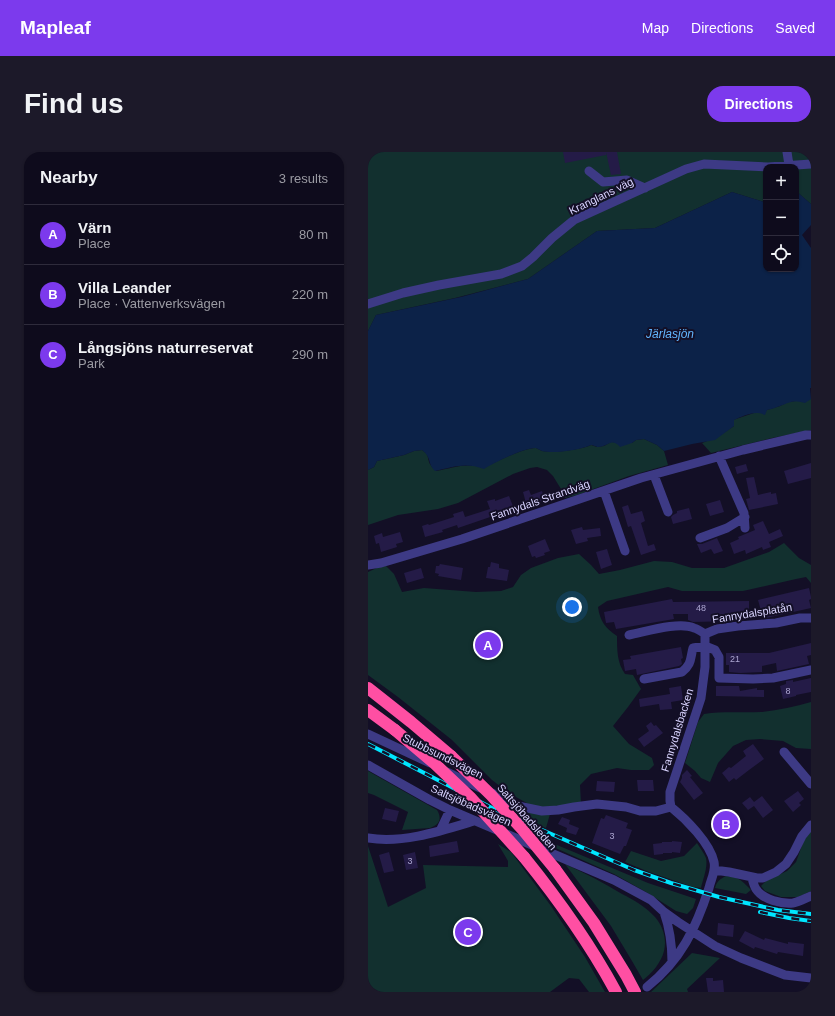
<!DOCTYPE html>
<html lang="en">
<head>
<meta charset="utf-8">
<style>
  body { margin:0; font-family:Helvetica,sans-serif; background:#1c1929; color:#f1f3f6 }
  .controls { position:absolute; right:12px; top:12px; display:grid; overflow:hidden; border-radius:8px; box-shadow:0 1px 3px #0004 }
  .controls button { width:36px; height:36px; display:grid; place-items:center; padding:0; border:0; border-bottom:1px solid #2e2b3b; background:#0e0b1c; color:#f1f3f6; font:20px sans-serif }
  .you { position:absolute; left:204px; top:455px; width:14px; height:14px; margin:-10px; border:3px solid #fff; border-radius:50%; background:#1a73e8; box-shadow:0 0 0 6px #1a73e833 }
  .badge { display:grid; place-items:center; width:26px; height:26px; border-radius:50%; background:#7c3aed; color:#fff; font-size:13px; font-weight:700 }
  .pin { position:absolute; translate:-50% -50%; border:2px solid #fff; box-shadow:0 1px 4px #0006 }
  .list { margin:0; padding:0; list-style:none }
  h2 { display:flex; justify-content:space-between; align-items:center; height:52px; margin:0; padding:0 16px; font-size:17px }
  h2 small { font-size:13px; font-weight:400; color:#9b9ba3 }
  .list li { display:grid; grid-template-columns:26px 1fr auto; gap:12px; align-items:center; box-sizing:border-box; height:60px; padding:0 16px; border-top:1px solid #2e2b3b }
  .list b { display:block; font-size:15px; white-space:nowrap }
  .list p { margin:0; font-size:13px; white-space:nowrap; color:#9b9ba3 }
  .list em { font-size:13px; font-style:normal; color:#9b9ba3 }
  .icon { flex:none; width:22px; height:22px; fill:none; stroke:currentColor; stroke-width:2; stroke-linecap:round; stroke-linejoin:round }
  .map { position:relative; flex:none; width:443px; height:840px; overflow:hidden; border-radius:16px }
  header { display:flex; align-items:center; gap:24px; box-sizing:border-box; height:56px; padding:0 20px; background:#7c3aed; color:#fff }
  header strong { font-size:19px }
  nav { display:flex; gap:22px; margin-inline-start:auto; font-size:14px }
  .intro { display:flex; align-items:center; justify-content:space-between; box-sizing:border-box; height:96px; padding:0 24px }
  h1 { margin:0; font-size:28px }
  .button { padding:10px 18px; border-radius:16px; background:#7c3aed; color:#fff; font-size:14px; font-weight:700 }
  main { display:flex; gap:24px; padding:0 24px }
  aside { flex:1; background:#0e0b1c; border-radius:16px; box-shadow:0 1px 3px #0004 }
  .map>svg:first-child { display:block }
  .green { fill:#12302f }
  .water { fill:#0c2248 }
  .building { fill:#241b47 }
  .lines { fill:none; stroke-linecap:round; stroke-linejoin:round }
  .minor { stroke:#3d3a85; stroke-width:9 }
  .highway { stroke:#ff4fa3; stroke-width:12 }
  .rail-casing { stroke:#00e5ff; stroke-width:4 }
  .rail { stroke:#130f26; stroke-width:2.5; stroke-dasharray:8; stroke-linecap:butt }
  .highway-bridge { stroke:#ff4fa3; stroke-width:12 }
  .labels { text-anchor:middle; stroke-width:4; stroke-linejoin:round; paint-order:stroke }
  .number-label { font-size:9px; fill:#aca6d1 }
  .street-label { font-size:11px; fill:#d9d4ff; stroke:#130f26 }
  .water-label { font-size:12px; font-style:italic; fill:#62b6ff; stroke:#130f26 }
</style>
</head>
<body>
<header>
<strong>Mapleaf</strong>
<nav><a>Map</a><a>Directions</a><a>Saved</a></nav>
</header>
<div class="intro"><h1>Find us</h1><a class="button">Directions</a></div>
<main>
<aside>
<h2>Nearby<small>3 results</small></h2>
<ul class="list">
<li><span class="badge">A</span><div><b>Värn</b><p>Place</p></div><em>80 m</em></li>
<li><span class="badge">B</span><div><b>Villa Leander</b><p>Place · Vattenverksvägen</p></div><em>220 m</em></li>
<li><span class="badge">C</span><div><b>Långsjöns naturreservat</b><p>Park</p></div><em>290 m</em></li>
</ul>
</aside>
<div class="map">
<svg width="443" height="840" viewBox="0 0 443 840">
  <rect width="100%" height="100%" fill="#130f26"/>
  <path class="green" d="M0,0H443V52L428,39V15H398V50H396L364,40L287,76L229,79L160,127L87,146L8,163L0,179Z
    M443,245V278L404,286L343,301L334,291L337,290L357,280L366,274L365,268L386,261H393L399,258L412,254L420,250L443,247Z
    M276,287L289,293L296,299L300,313L261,324L209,343L197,346L193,337L185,324L179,318L169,315L162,316L145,322L90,351L70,357L30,363L0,373V318L6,315L9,309L36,303L46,299L54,298C61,303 59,303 61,310C62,313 66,317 68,319C85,316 98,310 116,316C125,311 158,295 168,296C170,297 172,298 174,299C187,301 212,298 223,293L229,295L236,294L243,290L264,291L268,288Z
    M416,391L431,406L443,413V431L438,425L428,427L375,439H314L300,435L239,449L230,455C232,469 237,476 249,484C249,498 249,511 257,522L265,523L273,537L260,555L245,574L261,592L284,606L286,613L281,618H263L249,616L223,622L212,633L213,652L187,657L164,654L141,641L124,628L84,588L30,545L0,523V420L11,415L18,414L26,422L34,440L56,436L108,440L133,439L145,435L153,423L163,416L190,406L211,402L223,413L231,422L252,418L286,409L304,410L324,416H356L401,400Z
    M443,550V597L428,596L415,589L392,587L378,588L365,594L350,611L342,630L333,626L327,619L317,611L330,570L336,562C355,559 374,561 393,560C410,558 427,555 443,550Z
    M0,619L69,658C74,666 72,673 62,676L34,678L40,660L6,643L0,641Z
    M149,658L182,662L178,676L157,667Z
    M443,679V739L430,745H413L397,739L393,734L398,729L419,719L428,710L436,688Z
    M177,688L280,731L328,747L325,756L319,762L308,759L278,740L246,722L183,694Z
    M329,691C332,696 336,701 338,706C340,715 335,727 333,736L325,735L281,720L257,710L263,699L293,709L316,704Z
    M130,692L143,700L183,754L217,805L237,840H221L211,827L201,826L182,840H0V694L20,755L58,736L55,713L140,715V709Z
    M197,712C217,721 236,731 254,742C266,748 278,755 287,765C295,774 299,787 296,799C293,811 284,821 275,828L264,809L243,774Z
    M358,724C372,725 374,729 383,738L378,742L347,736C349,729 352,727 358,724Z
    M324,801L341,804L352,806L319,837L320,840H283Z"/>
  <path class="water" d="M428,39L443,52V73L434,83L443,96V236H442L443,247L437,251C424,248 423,250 412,254C407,256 403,257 399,258L397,263C386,258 376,264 366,268V274L347,288L324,292L296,299L289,293L276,287L268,288L264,291L252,295C243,285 240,295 230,295C229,295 225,293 223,293C211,298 187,302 174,299C172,298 170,297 168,296C158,295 125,311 116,317C98,310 85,315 67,319C59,311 64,306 54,298L46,299L36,303L9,309L6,315L0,318V179L8,163L93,145L160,127L229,79L287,76L364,40L396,50H398V117H428Z"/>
  <path class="building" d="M195,0H238V3L197,11Z
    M238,0H249L253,22L243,23Z
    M443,311V326L420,332L416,319Z
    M378,312L380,319L369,322L367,315Z
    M386,325L390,343L403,340V342L408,341L410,352L381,358L378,347L382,346L378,326Z
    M161,338L163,343L174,339L177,349L159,355L155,340Z
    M141,344L146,357L90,376L89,373L74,378L75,380L57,385L54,374L60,372L61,373L86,365L85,362L95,359L97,365L122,357L119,349L127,347V349Z
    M352,348L356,360L342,364L338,352Z
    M260,353L263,362L274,359L277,369L273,371L280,394L286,392L288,398L273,403L263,374L260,375L254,355Z
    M321,356L324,367L305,372L303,365L305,363L309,361V359Z
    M395,369L401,382L412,377L415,384L401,390L403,395L395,398L394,395L378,402L377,398L366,402L362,391L371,387L370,385L387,378L385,373Z
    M214,375L215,378L232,376L233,384L219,386L220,389L208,392L203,378Z
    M32,380L35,390L28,392L29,395L13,400L11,391L8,392L6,384L14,381L15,385Z
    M349,386L355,399L346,402L343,397L333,401L329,392H334Z
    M177,387L182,399L176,401L177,403L168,406L167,404L164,405L160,394Z
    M239,397L244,413L233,417L228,400Z
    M123,410L131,412V416L141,418L139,429L118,426L120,415H122Z
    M72,412L95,416L93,428L70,424L71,422L67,421L68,414H71Z
    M53,416L56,426L39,431L36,421Z
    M441,436L443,445V447L441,448L443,456L398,466L397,458L393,459L390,448Z
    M304,447L305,450L381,449V461H379V467L364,469L325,470L320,468V462H305L306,467L248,477L246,470L238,471L236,460Z
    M443,491V503L439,504L441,512L409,519L408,511L394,514V520L372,521L361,520V513H358V501H401Z
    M313,495L315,506L313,507L314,512L311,514L269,523L268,517L257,519L255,508L263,507L262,504Z
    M443,526V540L428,543V544L415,547L412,534L418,532V529L425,528V530Z
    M313,534L315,548L303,550L304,557L292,558L291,552L272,555L271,547L302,542L301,536Z
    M348,534H371L372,539L389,536V538H396V545L348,544Z
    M283,570L286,574L288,573L295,581L276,595L270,587L281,579L278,574Z
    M385,592L396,607L381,618L368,628L366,626L361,630L354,621L361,615L363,616L378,604L375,599Z
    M319,618L324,624L322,625L335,641L326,648L312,630L314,626V623Z
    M269,628H285L286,639H270Z
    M229,629L247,630L246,640L228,639Z
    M430,639L436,647L431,651L433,653L425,660L416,649Z
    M394,644L405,658L395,666L386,654L380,658L374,651L382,645L386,650Z
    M17,656L31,659L28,670L14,667Z
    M360,659L362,661L364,660L369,667L356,677L349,667Z
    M238,663L260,671L258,676L264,678L258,694H256L252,702L224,691L233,666L236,667Z
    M194,665L202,668L201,672L211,676L208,683L198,680L199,676L190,672Z
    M89,689L91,700L62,705L61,694Z
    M304,689L314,690L312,701L304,700V701H295V702L286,703L285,692L294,691V690H304Z
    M21,700L26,719L16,721L11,703Z
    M47,700L50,716L38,718L35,703Z
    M350,771L366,773L365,785L349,783Z
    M377,779L396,788L397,786L420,792V790L436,792L435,804L410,800L409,802L387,795L386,797L371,789Z
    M338,826H345V829L355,828L356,840H340Z"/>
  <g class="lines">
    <path class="minor" d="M419,0L421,13
      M221,19L235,30L259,28L277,36
      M0,152L35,141L71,133L133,122L154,114L165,105L184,86L206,68L318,17L336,12L400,15L443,12
      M351,304L376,361L377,376
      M286,323L300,360
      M236,339L257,399
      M332,386L359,376L377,365
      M0,413L13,411L94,387L273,326L375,298L438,283H443
      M337,482L349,477L370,474L408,471L432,466H443
      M261,483C277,480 311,469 326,476C330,477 334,480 337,482
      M276,527L314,520C324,512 322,507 325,496L337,494L347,498L351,505V526L385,527L405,526L443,518
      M0,582L62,611
      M416,600L443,632
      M0,613L62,648L82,658L246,728L283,748L296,760L310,770L347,794L373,806L417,823L443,826
      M79,620L112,636
      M124,641L150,654L174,659L190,658L206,655L229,652L258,655L272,659H288L303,655
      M303,655L302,649V640L333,546L337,515V482
      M72,679L82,658
      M0,686C34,692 73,679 106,669
      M346,718L361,720L389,726H395L408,720L418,712L426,700L434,684L443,673
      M384,726C385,730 386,734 388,737C395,748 414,752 425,751C431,750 438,746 443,744
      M296,760C302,777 304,791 304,810
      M279,835C313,808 328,776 341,736C343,727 348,719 346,710C342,691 318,667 303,655"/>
    <path class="highway" d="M0,536L43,570L83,604
      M0,558L27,578
      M156,705C190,747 222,792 248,840
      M187,717L226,771L258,823L267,840"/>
    <g class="rail-casing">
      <path id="rail" d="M0,592L126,657L266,718L303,731L351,745L410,758L443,762
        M392,760L421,766L443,769"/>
    </g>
    <use href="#rail" class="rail"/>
    <path class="highway-bridge" d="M27,578L66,611L102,645L156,705
      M83,604L123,643L155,678L187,717"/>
  </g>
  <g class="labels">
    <g class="number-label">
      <text x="333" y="459">48</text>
      <text x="367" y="510">21</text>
      <text x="420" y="542">8</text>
      <text x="244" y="687">3</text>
      <text x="42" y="712">3</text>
    </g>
    <g class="street-label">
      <text transform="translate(233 44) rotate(-26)" y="4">Kranglans väg</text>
      <text transform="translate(172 348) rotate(-19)" y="4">Fannydals Strandväg</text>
      <text transform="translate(384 461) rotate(-9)" y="4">Fannydalsplatån</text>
      <text transform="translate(309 578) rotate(-73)" y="4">Fannydalsbacken</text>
      <text transform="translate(75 604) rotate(26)" y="4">Stubbsundsvägen</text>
      <text transform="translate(103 653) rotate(24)" y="4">Saltsjöbadsvägen</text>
      <text transform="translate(159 665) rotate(49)" y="4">Saltsjöbadsleden</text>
    </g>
    <g class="water-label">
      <text x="302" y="186">Järlasjön</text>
    </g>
  </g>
</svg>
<div class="controls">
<button>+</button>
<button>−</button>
<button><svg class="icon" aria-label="locate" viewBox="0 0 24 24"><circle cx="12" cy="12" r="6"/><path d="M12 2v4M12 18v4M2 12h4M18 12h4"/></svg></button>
</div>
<div class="you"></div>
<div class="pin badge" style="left:120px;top:493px">A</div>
<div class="pin badge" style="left:358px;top:672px">B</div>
<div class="pin badge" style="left:100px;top:780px">C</div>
</div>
</main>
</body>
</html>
